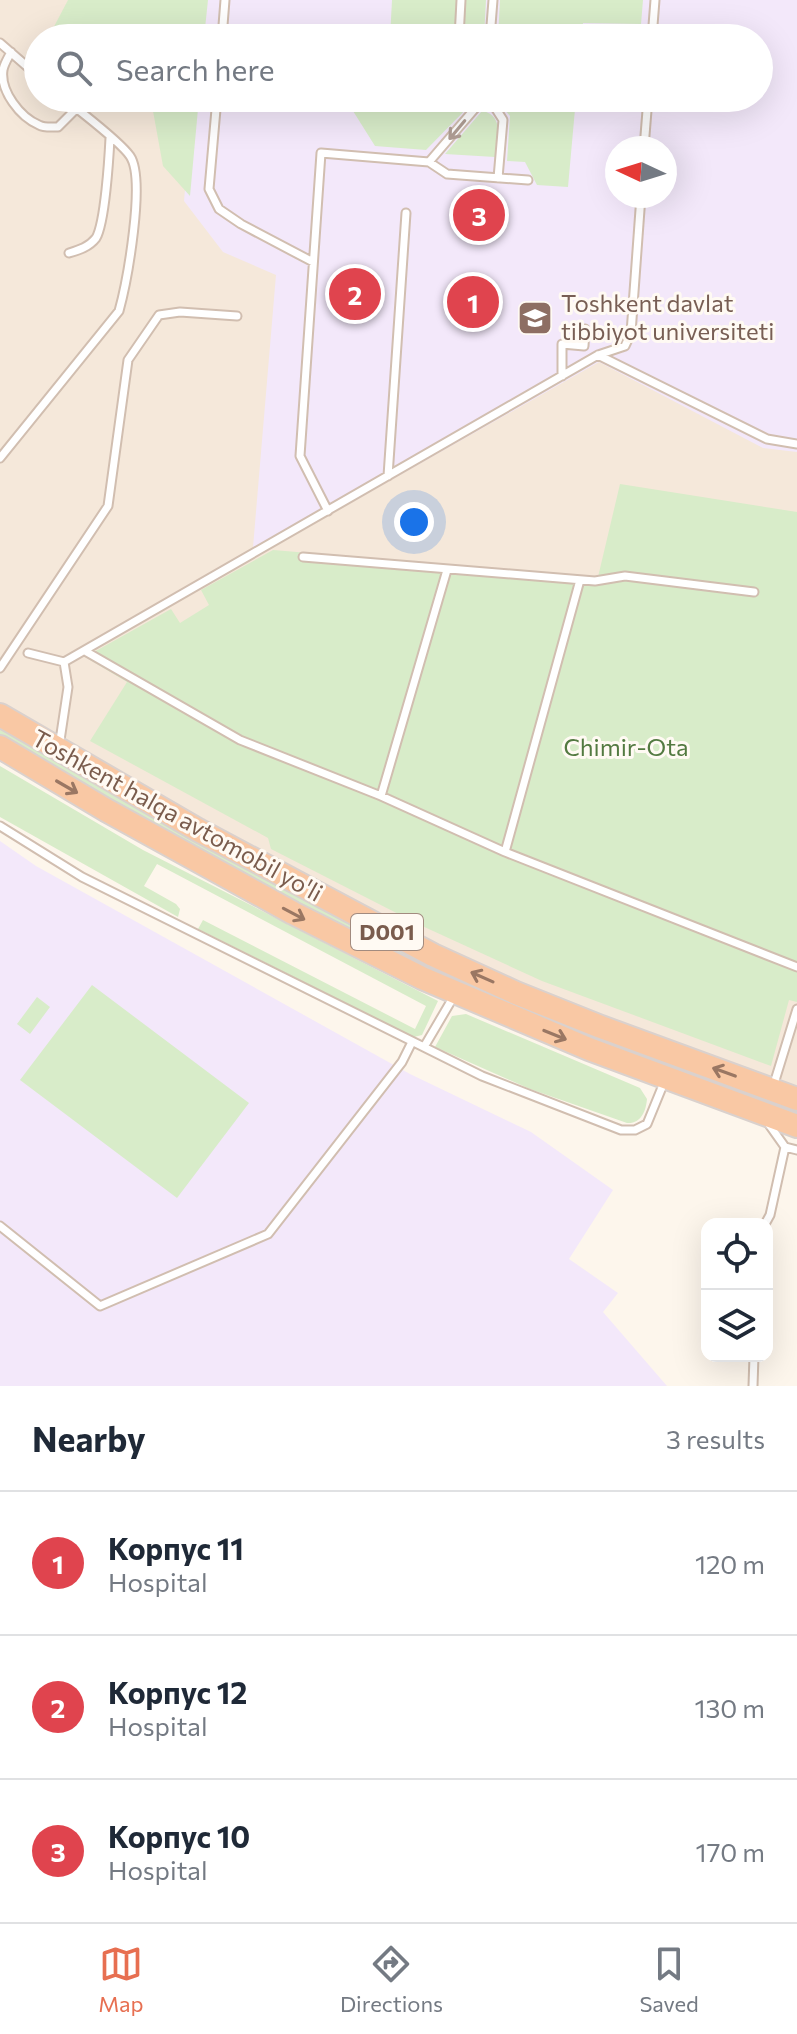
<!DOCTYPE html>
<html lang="en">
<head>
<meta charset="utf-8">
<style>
  body { margin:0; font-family:Commissioner,sans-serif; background:#f6f6f7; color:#1f2937 }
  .controls { position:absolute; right:24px; bottom:24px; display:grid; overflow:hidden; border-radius:16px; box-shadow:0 8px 32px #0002 }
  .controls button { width:72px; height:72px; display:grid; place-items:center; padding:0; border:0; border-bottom:2px solid #e0e1e3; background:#fff; color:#1f2937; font:40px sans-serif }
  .compass { position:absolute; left:605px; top:136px; width:72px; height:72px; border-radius:50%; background:#fff; box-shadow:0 8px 32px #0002; rotate:274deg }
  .you { position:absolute; left:414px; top:522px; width:28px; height:28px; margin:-20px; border:6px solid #fff; border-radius:50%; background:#1a73e8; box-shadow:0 0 0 12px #1a73e833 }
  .badge { display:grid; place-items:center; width:52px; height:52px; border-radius:50%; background:#e76f51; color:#fff; font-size:26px; font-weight:700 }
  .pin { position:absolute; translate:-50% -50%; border:4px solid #fff; box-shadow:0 2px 8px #0006 }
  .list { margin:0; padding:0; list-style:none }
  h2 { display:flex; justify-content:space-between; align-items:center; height:104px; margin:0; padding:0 32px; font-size:34px }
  h2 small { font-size:26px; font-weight:400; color:#747a83 }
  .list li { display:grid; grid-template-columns:52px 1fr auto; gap:24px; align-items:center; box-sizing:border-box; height:144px; padding:0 32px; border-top:2px solid #e0e1e3 }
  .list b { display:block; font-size:30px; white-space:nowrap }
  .list p { margin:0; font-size:26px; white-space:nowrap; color:#747a83 }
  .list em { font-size:26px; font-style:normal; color:#747a83 }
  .icon { flex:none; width:44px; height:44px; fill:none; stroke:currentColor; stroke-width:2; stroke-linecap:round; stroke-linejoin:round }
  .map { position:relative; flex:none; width:797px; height:1386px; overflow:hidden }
  .search { position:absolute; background:#fff; box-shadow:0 8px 32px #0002; left:24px; right:24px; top:24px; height:88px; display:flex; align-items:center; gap:20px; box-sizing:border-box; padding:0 28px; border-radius:44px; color:#747a83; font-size:30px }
  .sheet { height:536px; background:#fff }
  nav { display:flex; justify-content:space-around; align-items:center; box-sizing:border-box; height:112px; border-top:2px solid #e0e1e3; background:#fff; font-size:22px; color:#747a83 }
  nav a { display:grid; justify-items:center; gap:4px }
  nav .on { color:#e76f51 }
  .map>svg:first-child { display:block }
  .residential { fill:#f5e8da; fill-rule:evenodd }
  .education { fill:#f3e8fa; fill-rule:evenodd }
  .green { fill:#d8ecc9 }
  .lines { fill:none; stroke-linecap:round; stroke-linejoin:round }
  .service-casing { stroke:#d1beb0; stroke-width:11 }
  .trunk-casing { stroke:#dad1cd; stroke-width:26 }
  .service { stroke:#fff; stroke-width:7 }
  .trunk { stroke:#f9c8a4; stroke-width:22 }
  .oneway { stroke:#af9d94 }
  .oneway2 { stroke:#9a7763 }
  .labels { text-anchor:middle; stroke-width:6; stroke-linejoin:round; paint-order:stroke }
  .shield { fill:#fffaf3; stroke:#a28b7f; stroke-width:2 }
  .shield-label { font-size:22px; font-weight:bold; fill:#7a5c4d }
  .education-label { font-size:24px; fill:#785e54; stroke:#fffaf3; text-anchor:start }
  .park-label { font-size:24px; fill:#537a41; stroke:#fffaf3 }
  .street-label { font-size:24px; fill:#7a5c4d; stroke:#fffaf3 }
</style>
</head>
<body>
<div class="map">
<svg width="797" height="1386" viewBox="0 0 797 1386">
  <rect width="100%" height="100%" fill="#fdf6ec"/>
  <path class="residential" d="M0,0H797V1099L516,993L0,715ZM38,38H759V98H38ZM617,148H665V196H617Z"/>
  <path class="education" d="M202,0H797V452L763,448L599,362L252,559L276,275L223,252L184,201L193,98H759V38H199ZM617,148H665V196H617Z
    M0,841L36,866L410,1074L531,1132L613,1190L569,1259L618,1293L603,1312L667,1386H0Z"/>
  <path class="green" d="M68,0H208L204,38H48Z
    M392,0H486L484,38H390Z
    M500,0H643L641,24L583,23L581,38H498Z
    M128,98H199L190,196L163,166L153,111Z
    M348,98H477L426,150L375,146L348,103Z
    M495,98H576L568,187L537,185L525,162L507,161L510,116Z
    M482,111C505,115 497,140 495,157L445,154Z
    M620,484L797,512V1002L789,1000L771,1066L542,981L420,925L271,849L268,838L90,741L127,682L85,657L171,609L180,623L209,605L201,590L273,550L598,577Z
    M0,727L132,805L411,955L408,961L82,787L0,737Z
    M0,766L143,850L438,1001L422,1035L414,1037L198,929L203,920L415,1029L426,1006L157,864L144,886L176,904L180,909L178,917L0,817Z
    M448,972L797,1110V1119L715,1089L444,980Z
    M92,985L249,1103L177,1198L20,1080Z
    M37,997L50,1007L30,1034L17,1024Z
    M466,1014L640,1088L647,1099C646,1111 641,1124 627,1123L530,1089L435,1047L452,1016Z"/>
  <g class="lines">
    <g class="service-casing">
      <path id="service" d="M222,38L225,0
        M459,38L461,0
        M490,38L493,0
        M652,38L655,0
        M0,43L38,76
        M11,52C8,58 4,64 3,70C0,91 20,117 39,125C44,128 52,127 58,127L76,109
        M217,98L209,189L219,209L241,224L313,262
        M489,98L503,120L498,178
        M644,148L648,98
        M429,162L484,98
        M69,253C79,250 89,247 96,238C105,223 109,158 110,138
        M598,355L767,439L797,444
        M562,376V344L584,346L585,329
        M0,458L119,311C127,282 146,179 130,156C119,140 80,112 64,98
        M388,476L406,213
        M328,511L300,456L321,153L429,162L447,174L528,180
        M303,557L595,581L625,576L754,592
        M85,651L240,740L381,796L505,852L797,967
        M28,653L64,662L598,355L625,346L631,333L641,196
        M0,668L108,506L128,360L159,315L180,312L237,316
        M59,747L68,687L64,662
        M381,796L447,570
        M0,826L82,877L482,1076L621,1130H635L647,1124L665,1080
        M505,852L580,580
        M424,1047L454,996
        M773,1087L797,1009
        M768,1123L785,1147L797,1150
        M765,1224L770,1215L785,1147
        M0,1226L100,1306L268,1234L402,1062L412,1042
        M753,1386L754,1356"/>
    </g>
    <g class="trunk-casing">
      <path id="trunk" d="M0,715L198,830L433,955L516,993L601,1027L797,1099
        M0,747L106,810L293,913L422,978L589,1049L797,1126"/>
    </g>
    <use href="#service" class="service"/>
    <use href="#trunk" class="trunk"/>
  </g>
  <defs><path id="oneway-shaft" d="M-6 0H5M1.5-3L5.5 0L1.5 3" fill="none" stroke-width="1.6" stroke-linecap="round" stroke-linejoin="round" transform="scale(2)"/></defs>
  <use class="oneway" href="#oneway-shaft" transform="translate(457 130) rotate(130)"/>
  <g class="oneway2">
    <use href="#oneway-shaft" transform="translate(67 787) rotate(30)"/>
    <use href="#oneway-shaft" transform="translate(294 914) rotate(28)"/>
    <use href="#oneway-shaft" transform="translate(482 977) rotate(-156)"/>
    <use href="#oneway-shaft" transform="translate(555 1035) rotate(22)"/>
    <use href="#oneway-shaft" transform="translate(724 1072) rotate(-160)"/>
  </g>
  <defs>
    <g id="university-square" transform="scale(1.8)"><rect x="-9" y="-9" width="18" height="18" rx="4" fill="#8d6e63" stroke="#fffaf3"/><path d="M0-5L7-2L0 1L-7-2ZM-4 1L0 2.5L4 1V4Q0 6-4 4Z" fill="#fff"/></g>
  </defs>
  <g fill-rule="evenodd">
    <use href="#university-square" x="535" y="318"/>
  </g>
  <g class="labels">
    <rect class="shield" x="351" y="914" width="72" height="36" rx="6"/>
    <g class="shield-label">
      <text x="387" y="940">D001</text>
    </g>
    <g class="education-label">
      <text x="561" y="312">Toshkent davlat<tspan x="561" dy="28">tibbiyot universiteti</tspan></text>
    </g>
    <g class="park-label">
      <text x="626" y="756">Chimir-Ota</text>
    </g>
    <g class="street-label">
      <text transform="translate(177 816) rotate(29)" y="8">Toshkent halqa avtomobil yo'li</text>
    </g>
  </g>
</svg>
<div class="controls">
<button><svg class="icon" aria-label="locate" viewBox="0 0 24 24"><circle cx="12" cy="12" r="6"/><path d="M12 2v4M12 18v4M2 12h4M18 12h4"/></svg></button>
<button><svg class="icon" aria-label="layers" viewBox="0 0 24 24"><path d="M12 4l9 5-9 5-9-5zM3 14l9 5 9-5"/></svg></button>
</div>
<svg class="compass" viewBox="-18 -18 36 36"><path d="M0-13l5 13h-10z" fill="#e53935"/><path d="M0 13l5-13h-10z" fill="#747a83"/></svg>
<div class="you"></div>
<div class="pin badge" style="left:473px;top:302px;background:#e0444e">1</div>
<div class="pin badge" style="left:355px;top:294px;background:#e0444e">2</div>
<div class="pin badge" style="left:479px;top:215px;background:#e0444e">3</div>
<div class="search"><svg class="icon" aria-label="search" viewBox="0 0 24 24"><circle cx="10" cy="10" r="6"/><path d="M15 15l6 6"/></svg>Search here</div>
</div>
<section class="sheet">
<h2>Nearby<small>3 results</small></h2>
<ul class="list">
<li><span class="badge" style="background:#e0444e">1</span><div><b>Корпус 11</b><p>Hospital</p></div><em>120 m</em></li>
<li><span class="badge" style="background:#e0444e">2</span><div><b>Корпус 12</b><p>Hospital</p></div><em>130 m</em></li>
<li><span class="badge" style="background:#e0444e">3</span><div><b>Корпус 10</b><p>Hospital</p></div><em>170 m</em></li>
</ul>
</section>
<nav>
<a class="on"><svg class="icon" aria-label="map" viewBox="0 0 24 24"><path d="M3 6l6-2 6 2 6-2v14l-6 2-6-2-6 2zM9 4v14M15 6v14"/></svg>Map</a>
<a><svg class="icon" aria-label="directions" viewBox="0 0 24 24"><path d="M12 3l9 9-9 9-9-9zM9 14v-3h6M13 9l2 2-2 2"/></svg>Directions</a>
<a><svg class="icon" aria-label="saved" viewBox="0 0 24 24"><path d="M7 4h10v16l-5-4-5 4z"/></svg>Saved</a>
</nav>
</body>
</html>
